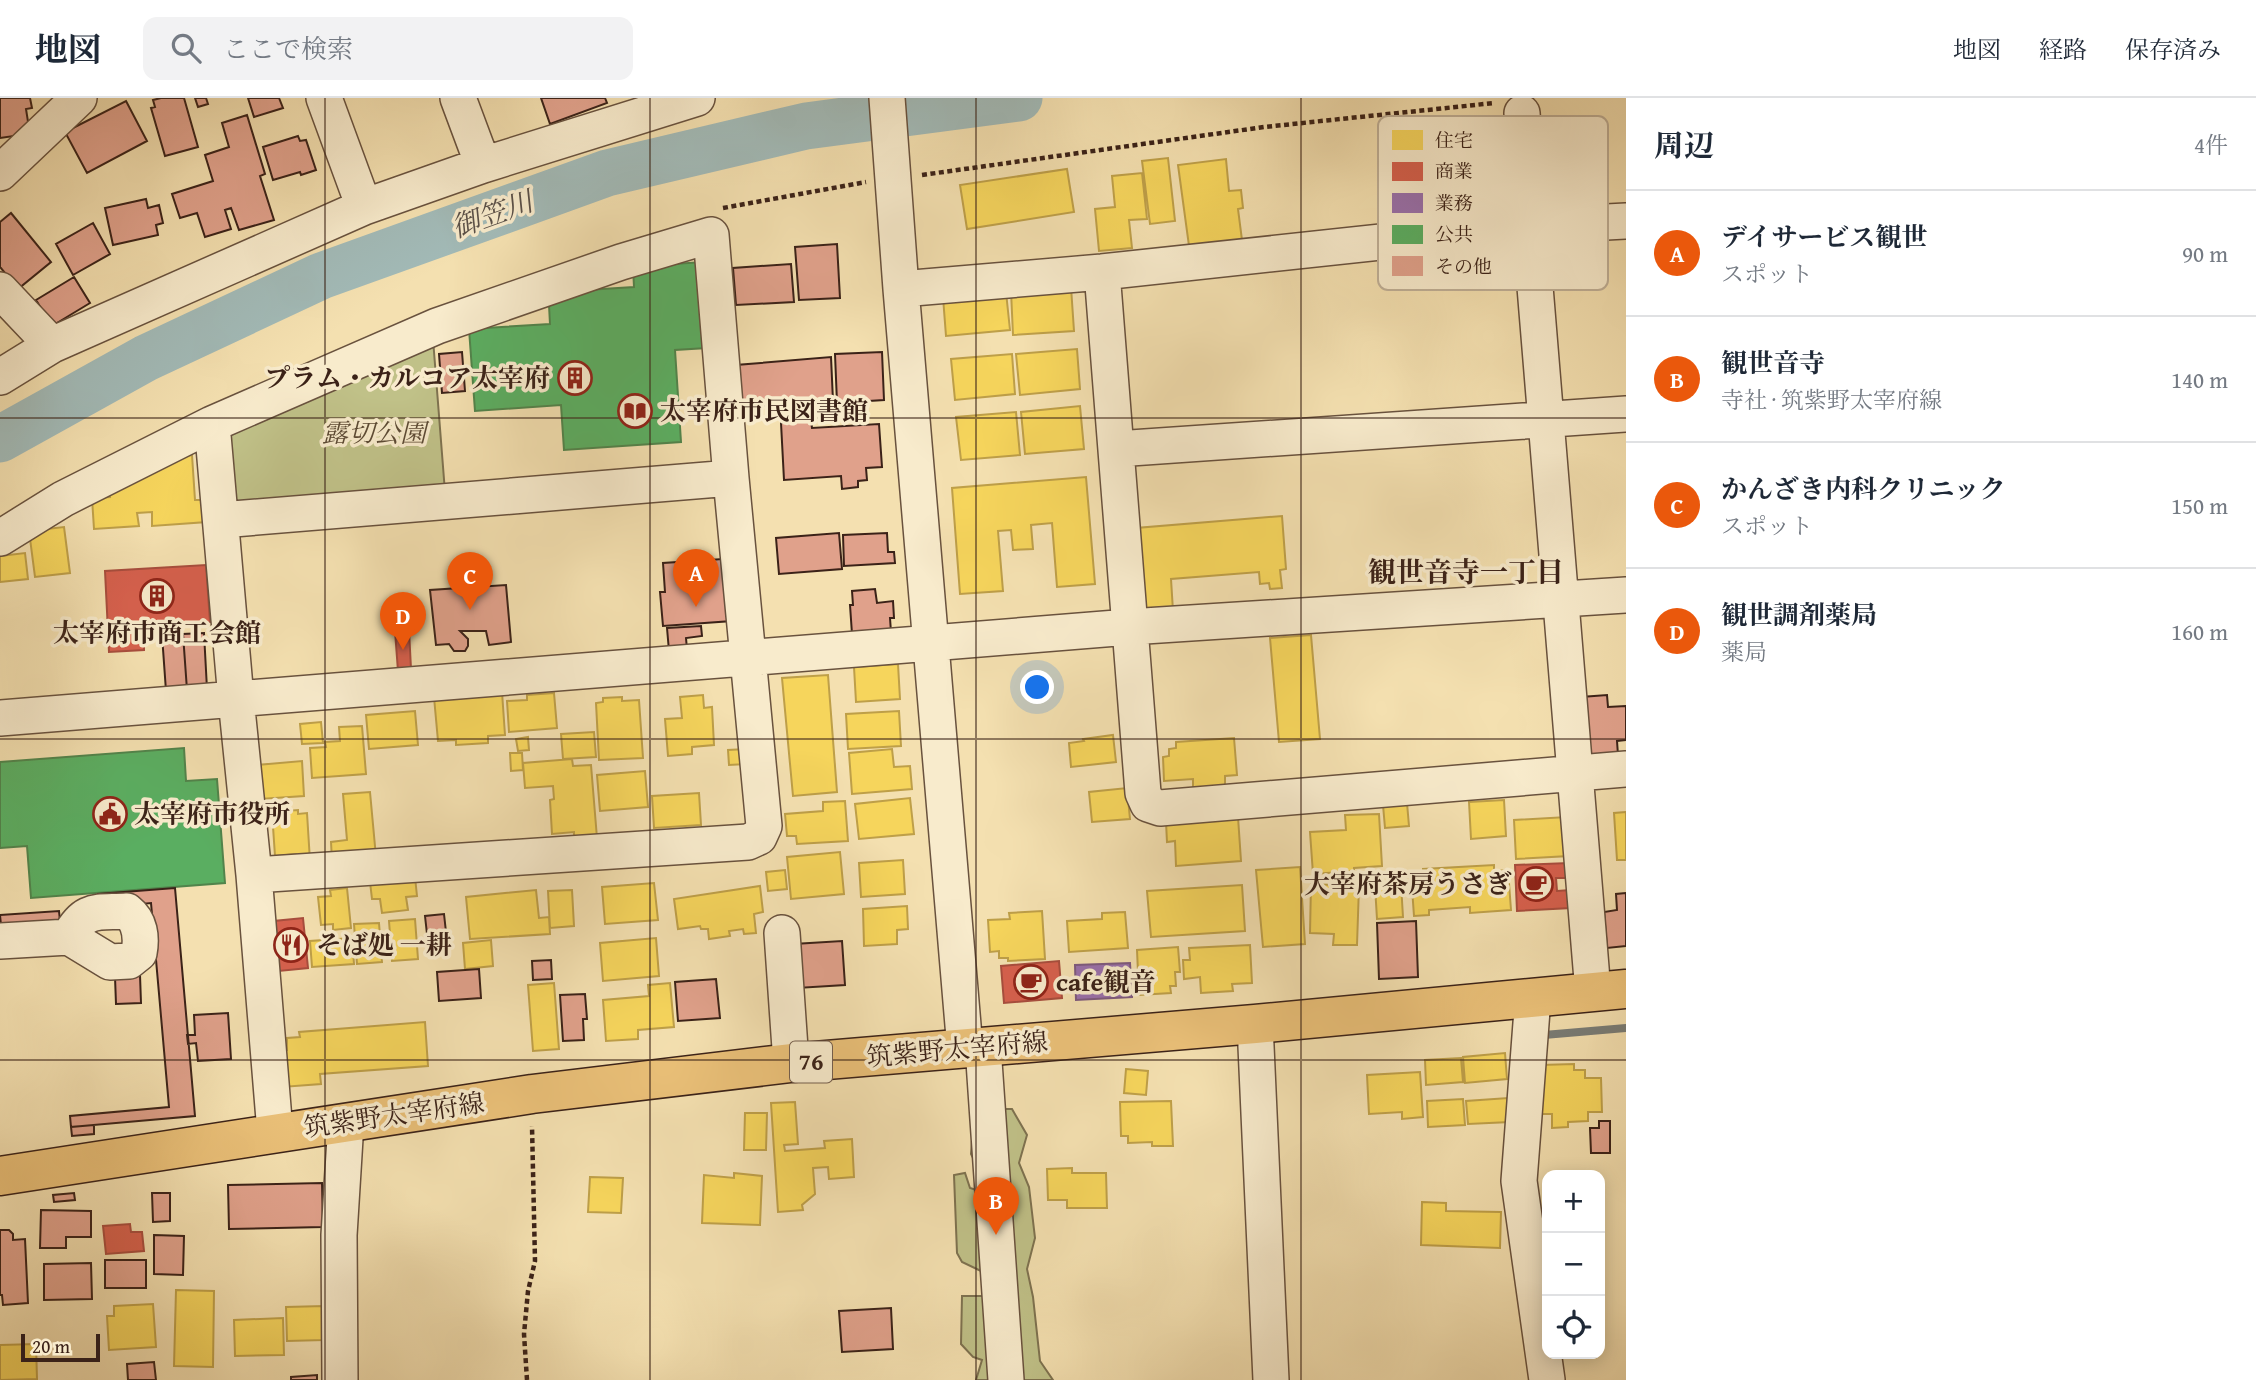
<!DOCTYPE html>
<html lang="ja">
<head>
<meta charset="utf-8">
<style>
  body { margin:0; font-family:"Gentium Book Plus","Noto Serif JP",serif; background:#f2f2f3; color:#1f2937 }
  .controls { position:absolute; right:21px; bottom:21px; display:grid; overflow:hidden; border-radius:14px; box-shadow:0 4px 18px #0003 }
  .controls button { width:63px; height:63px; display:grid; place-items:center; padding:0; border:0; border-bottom:2px solid #e0e1e3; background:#fff; color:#1f2937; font:35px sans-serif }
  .scale { position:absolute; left:21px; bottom:18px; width:79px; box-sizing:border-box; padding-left:7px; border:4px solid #3b2218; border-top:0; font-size:19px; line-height:24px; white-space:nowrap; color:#3b2218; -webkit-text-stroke:5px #f8ebcc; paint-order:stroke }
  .you { position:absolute; left:1038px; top:590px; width:24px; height:24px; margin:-18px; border:5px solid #fff; border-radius:50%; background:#1a73e8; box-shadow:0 0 0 10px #1a73e833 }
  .badge { display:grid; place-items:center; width:46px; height:46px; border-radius:50%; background:#ea580c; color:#fff; font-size:23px; font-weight:700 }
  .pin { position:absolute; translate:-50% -58px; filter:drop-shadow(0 2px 4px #0008) }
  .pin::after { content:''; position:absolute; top:37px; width:24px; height:21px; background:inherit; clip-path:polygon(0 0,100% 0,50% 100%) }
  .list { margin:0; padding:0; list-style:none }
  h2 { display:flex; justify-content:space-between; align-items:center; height:91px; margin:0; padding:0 28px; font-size:30px }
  h2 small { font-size:23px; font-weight:400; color:#747a83 }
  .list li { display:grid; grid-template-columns:46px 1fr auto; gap:21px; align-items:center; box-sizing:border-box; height:126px; padding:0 28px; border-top:2px solid #e0e1e3 }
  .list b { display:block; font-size:26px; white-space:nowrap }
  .list p { margin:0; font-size:23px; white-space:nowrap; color:#747a83 }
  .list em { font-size:23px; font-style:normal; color:#747a83 }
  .icon { flex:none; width:38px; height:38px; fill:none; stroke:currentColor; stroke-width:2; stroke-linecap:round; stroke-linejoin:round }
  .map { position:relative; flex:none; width:1626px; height:1282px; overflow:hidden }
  header { display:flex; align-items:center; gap:42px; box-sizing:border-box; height:98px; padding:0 35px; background:#fff; border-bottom:2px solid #e0e1e3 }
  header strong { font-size:33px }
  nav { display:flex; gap:38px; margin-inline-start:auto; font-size:24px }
  .search { width:490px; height:63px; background:#f2f2f3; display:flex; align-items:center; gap:18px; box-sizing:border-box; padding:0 24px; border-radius:14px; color:#747a83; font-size:26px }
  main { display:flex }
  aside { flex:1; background:#fff }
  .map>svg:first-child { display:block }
  .green { fill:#c0c188; stroke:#7e7250; stroke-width:2 }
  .homes { fill:#f6d55c; stroke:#be9f48; stroke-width:2 }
  .shops { fill:#d6604d; stroke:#a84d3d; stroke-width:2 }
  .offices { fill:#9970ab; stroke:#7d597f; stroke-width:2 }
  .public { fill:#5aae61; stroke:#51844b; stroke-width:2 }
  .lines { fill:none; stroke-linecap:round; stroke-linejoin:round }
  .stream { stroke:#797d77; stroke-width:8 }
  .river { stroke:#a2bab7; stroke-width:47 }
  .building { fill:#e0a18b; stroke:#3b2218; stroke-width:2 }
  .minor-casing { stroke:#69523e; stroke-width:38 }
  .major-casing { stroke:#3b2218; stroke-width:41 }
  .path { stroke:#3b2218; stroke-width:4.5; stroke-dasharray:5 3.5; stroke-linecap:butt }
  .minor { stroke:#f8ebcc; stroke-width:35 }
  .major { stroke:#eac078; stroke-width:38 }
  .grid { fill:none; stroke:#3b2218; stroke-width:2; stroke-opacity:0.55 }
  .labels { text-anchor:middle; stroke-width:7; stroke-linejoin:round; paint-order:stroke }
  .shield { fill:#f8ebcc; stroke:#745e4e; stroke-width:2 }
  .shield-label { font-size:24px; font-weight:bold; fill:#3b2218 }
  .poi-label { font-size:26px; font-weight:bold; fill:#3b2218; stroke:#f8ebcc; text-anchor:start }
  .park-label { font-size:26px; font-style:italic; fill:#5c4a34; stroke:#f8ebcc }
  .street-label { font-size:26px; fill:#3b2218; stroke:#f8ebcc }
  .water-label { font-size:28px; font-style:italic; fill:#5a5048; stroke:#f8ebcc }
  .neighbourhood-label { font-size:28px; font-weight:bold; fill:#3b2218; stroke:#f8ebcc }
  .key { fill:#f8ebcc; stroke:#bfaf96; stroke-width:2 }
  .key-label { font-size:19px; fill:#3b2218 }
</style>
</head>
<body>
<header>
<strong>地図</strong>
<div class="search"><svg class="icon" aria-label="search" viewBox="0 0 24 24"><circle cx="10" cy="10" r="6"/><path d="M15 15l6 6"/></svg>ここで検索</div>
<nav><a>地図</a><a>経路</a><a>保存済み</a></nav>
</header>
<main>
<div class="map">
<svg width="1626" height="1282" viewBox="0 0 1626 1282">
  <rect width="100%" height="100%" fill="#f4e0b0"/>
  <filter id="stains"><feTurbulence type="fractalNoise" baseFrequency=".00286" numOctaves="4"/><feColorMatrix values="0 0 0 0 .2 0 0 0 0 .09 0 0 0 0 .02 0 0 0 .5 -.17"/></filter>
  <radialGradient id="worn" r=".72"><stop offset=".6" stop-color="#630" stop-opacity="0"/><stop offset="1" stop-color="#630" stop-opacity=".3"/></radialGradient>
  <path class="green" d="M433,241L445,394L239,414L226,403L220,327Z
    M994,1011H1012L1027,1037L1019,1065L1029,1089L1035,1140L1027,1171L1033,1199L1040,1263L1053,1282H976L982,1262L973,1259L961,1246L962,1198H985L981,1173L962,1164L957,1155L954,1077L965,1075L970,1090L983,1094L981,1075L971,1056L972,1042Z"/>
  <path class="homes" d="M1168,60L1175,123L1150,126L1142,63Z
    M1226,61L1229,93L1241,92L1243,110L1238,111L1242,142L1189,148L1178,67Z
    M1067,71L1074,114L967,131L960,87Z
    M1142,75L1147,121L1129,122L1132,150L1099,153L1095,111L1115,109L1112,78Z
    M1071,189L1074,233L1013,237L1011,193Z
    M1006,194L1010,232L946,238L943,199Z
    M1077,251L1080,291L1020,297L1016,256Z
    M1012,256L1015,296L955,302L951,261Z
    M1080,308L1084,351L1025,356L1021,314Z
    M1016,314L1020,357L961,362L956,319Z
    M192,357L195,402H205L207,424L152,428V414L137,415L139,428L94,431L92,400L110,399L109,387L172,358Z
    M1086,379L1095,486L1057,489L1052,425L1031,427L1033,451L1013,452L1011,432L998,433L1003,493L960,496L952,390Z
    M1282,418L1286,471L1280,472L1282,490L1270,491L1269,485L1260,486L1259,474L1171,481L1173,513L1142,511L1136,430Z
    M64,429L70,475L35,479L29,433Z
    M25,455L28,481L0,484V458Z
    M1311,537L1320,641L1279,644L1270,540Z
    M898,566L900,601L856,604L854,569Z
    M828,577L837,694L793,698L782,580Z
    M502,594L505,637L488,638V645L456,647V642L438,643L434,599Z
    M554,595L557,630L509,634L507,603L527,602V597Z
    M703,597L704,610L712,609L714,647L692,649V656L668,658L665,621L682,620L680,599Z
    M622,599V603L639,602L643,660L599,662L596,605L603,604V600Z
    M415,613L418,647L369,651L366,617Z
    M899,613L901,648L848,651L846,616Z
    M321,624L323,645L302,646L300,626Z
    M362,628L366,676L312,680L310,650L326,649L325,644L340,643L339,629Z
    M594,634L596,659L563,661L561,636Z
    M1113,637L1116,664L1071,669L1069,645L1084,643L1083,641Z
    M528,639L529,652L518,653L516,641Z
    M1234,640L1237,677L1225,678V690L1193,692V681L1164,683L1163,659L1169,658V651L1176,650V644Z
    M746,651V666L729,667L728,652Z
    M892,651L894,669L910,668L912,691L852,696L849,655Z
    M510,655H522L523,672L511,673Z
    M572,661L573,668L591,667L597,740L574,742V734L552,736L550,702L554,701L553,688L525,690L523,665Z
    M302,663L304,698L260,701L257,667Z
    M645,673L648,709L600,713L597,677Z
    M1127,690L1130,721L1092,724L1089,694Z
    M370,694L376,759L332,763L331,744L347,742L343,696Z
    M699,695L701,727L654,730L652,698Z
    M910,700L914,736L859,741L855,706Z
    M1504,702L1506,738L1471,741L1469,704Z
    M845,703L848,743L797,746L796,738H787L785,716L823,713V704Z
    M1407,705L1409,728L1385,730L1383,707Z
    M298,712V716L307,715L310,763L297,764L296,756L275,758L272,714Z
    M1626,714V762H1617L1614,715Z
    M1379,716L1382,768L1354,770V773L1313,776L1310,734L1346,732L1345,717Z
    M1238,719L1241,763L1176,768L1175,743L1167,744L1166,724Z
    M1567,719L1569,758L1516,761L1514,722Z
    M840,754L844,796L791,801L787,759Z
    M903,762L905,796L861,799L859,765Z
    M1494,767V773L1508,772L1511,812L1470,815V809L1429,812V817L1414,818L1412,790L1424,789L1423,771Z
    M1300,769L1305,846L1263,849L1256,772Z
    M785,772L787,791L768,793L766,774Z
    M415,779L417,798L406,799L408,812L382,815L380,801H372L370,784Z
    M654,785L658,822L605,826L602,789Z
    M1311,786L1359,788L1357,847H1333L1334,836L1310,835Z
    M1401,786L1403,819L1377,821L1375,788Z
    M1242,787L1245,833L1151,839L1147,793Z
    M760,788L763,814L754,816L756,835L744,836L743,831L729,833L730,838L709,841L708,831H701L700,828L678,831L674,801Z
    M347,790L351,830L333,832V826L321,827L318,799L331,798L330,792Z
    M536,792L539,820L549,819L550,836L470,841L466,799Z
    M572,792L574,828L550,830L548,793Z
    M907,808L908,831L897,832V846L864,848L863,811Z
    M1042,813L1045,861L1008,863V860H999V853L990,854L988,822L1010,821L1009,815Z
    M1125,814L1128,850L1069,854L1067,823L1102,821V815Z
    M415,821L418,861L392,863L389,823Z
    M379,825L382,864L357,866L354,826Z
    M352,840L354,866L312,869L310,843Z
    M656,840L659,878L603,883L600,845Z
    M491,842L493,868L465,871L463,845Z
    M1250,847L1252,885L1232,886L1233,893L1201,895L1200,879L1184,881L1183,862H1190L1189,850Z
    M1178,849L1180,874H1175L1176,888H1170L1171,895L1139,897L1137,852Z
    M554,885L559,951L533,953L528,887Z
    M670,885L674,929L638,932V941L606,943L603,902L649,898L648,887Z
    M425,924L428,968L320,976L321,986L282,989L279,953L287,952V940L300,939L299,934Z
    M1505,955L1507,981L1465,985L1463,959Z
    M1461,960L1463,984L1426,987L1425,962Z
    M1574,966V972H1585V980H1601L1602,1014H1588V1023L1568,1024V1029L1552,1030V1016H1541L1540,967Z
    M1126,971L1148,973L1146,997L1124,995Z
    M1420,974L1423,1019L1402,1021V1014L1369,1016L1367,977Z
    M1508,1000L1510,1024L1468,1026L1466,1003Z
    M1463,1001L1465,1027L1428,1029L1427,1003Z
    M1171,1003L1173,1048H1152V1044L1128,1045V1038H1121L1120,1004Z
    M795,1004L798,1046L784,1047L785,1053L825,1050L824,1043L852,1041L854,1079L829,1081L828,1069L813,1070L815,1096L802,1107L803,1112L778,1114L771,1005Z
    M745,1015H767L766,1052H744Z
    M1072,1070V1075H1106L1107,1110H1067V1102H1048L1047,1071Z
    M734,1075L762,1078L760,1127L702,1125L704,1077L734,1080Z
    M590,1079L623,1080L621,1115L588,1114Z
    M1422,1104L1446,1105V1113L1501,1114L1500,1150L1421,1147Z
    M176,1192L214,1193L213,1269L174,1268Z
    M153,1206L156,1249L109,1252L107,1218H114V1208Z
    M324,1208V1242L287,1243L286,1209Z
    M283,1220L284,1257L235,1258L234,1222Z
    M36,1246L37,1281L0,1282V1247Z"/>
  <path class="shops" d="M206,467L210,524L150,525V536H144V552L109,554L105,473Z
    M409,532L411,571L398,573L395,533Z
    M1569,765L1570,780H1556L1557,793L1570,792L1571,810L1517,813L1515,767Z
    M303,820L308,870L279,873L274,823Z
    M1059,863L1062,900L1004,905L1001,868Z
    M130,1126L131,1134H142L144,1153L106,1156L103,1128Z"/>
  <path class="offices" d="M1130,865L1132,899L1076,902L1075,867Z"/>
  <path class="public" d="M702,164L707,250L675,252L681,344L564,352L561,307L475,313L469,231L550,226L549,207L554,194L634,189L633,169Z
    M184,650L186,683L217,681L225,785L31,800L27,748L0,750V664Z"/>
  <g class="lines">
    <path class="stream" d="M1544,937L1626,930"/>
    <path class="river" d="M0,341L146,260L321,178L607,75L806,28L1019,0"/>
  </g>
  <path class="building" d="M0,0H30L32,10L26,11L29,30L20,32L21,37L0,40Z
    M161,0H184L198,49L165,58L151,10L155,9L153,2Z
    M195,0H206L208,6L198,9Z
    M248,0H279L283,10L254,19Z
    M541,0H605L607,5L550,26Z
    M126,3L147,43L87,75L65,34Z
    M247,17L265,76L260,78L274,122L239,132L231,110L225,112L231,131L205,139L197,115L180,120L172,96L213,83L205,57L229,49L222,25Z
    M298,38L300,43L306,42L316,72L301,77L300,74L273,82L263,49Z
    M146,101L148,110L159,107L163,125L156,127L158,137L113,147L105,110Z
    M11,115L51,164L18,191L0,169V124Z
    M93,125L110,156L73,177L56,146Z
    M837,146L840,200L799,202L795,149Z
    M791,166L794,204L736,207L733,170Z
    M74,179L90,205L52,228L36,202Z
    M462,254L465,293L442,295L439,256Z
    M882,254L884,302L837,305L835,256Z
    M831,259L833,303L741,309L736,267Z
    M811,323L812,330L879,326L882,369L866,370L867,382L858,383V389L842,391L841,378L784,382L781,325Z
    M839,435L842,471L779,476L776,440Z
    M887,435L888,454H894L895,465L844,468L843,437Z
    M723,461L732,523L663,528L660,494H665L663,465Z
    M506,487L511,544L489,547L486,533H460L468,541V548L465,553H454L449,546L436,547L430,492Z
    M875,491L877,505L893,503L894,520H890L891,534L852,536L850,507H853L852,493Z
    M701,528L702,538L686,540L687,551L669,553L667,530Z
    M204,535L207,591L187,592L183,536Z
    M183,536L187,592L166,593L162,537Z
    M1607,597L1608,609L1626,608V642L1617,643L1618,657L1586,660L1581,599Z
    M175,790L195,1018L71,1029L70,1018L169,1009L151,805L99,810L98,796Z
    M1626,795V848L1607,850L1604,814L1617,812L1616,796Z
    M59,813L60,823L1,827L0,817Z
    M444,816L447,843L428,845L425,818Z
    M1416,823L1418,879L1379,881L1377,825Z
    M842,843L845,887L797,890L794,846Z
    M551,862L552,881L533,882L532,863Z
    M479,871L481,900L439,903L437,874Z
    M140,877L141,905L116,906L115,879Z
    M716,881L720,920L678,923L675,884Z
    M585,896L587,921H583L584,942L563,943L560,897Z
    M228,915L231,961L198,963L196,945L188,946L187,937H195L194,917Z
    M1599,1023H1610V1055H1591L1590,1030H1599Z
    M94,1027V1036L72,1038L71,1029Z
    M322,1085L323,1129L229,1131L228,1087Z
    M74,1095L75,1102L54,1104L53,1097Z
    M152,1095H170V1123L153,1124Z
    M41,1112L91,1113V1139H66V1150H40Z
    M0,1132H9L13,1136V1142L25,1141L28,1205L3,1207L2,1197H0Z
    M154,1137L184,1138L183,1177L154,1176Z
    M105,1162H146V1190H105Z
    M91,1165L92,1201L44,1202V1166Z
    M891,1210L893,1251L842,1254L839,1213Z
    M154,1264L156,1282H128L127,1266Z
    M317,1277V1282H291V1279Z"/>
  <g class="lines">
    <g class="minor-casing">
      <path id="minor" d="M324,0L364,109
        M458,0L483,67
        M887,0L901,191L965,951
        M1522,15L1530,128L1593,894
        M0,75L79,0
        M1102,174L1143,695L1148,706L1160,710L1626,671
        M901,191L1102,174L1530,128L1626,123
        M0,192L52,247
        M0,279L52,247L364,109L483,67L697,0
        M212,326L236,601L254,777L275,1034
        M1116,351L1626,316
        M221,422L731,380
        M0,440L63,401L212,326L437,228L621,164L711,137L731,380L764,728L759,739L748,744L254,777
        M0,620L1129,529L1626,497
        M782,835L791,965
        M0,843L69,839L110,864L129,863L139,855C142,839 140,823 127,813C96,815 85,809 69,839
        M1533,899L1519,1083L1547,1282
        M1255,926L1271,1282
        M983,949L1006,1282
        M340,1282L339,1137L346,1024"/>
    </g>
    <g class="major-casing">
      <path id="major" d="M0,1078L532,996L791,965L1255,926L1626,891"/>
    </g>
    <path class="path" d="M922,77L1264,29L1494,5
      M723,110L866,84
      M527,1282L524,1236L528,1193L535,1163L532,1028"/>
    <use href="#minor" class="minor"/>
    <use href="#major" class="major"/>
  </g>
  <path class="grid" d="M325,0V1282M650,0V1282M976,0V1282M1301,0V1282M0,320H1626M0,641H1626M0,962H1626"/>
  <defs>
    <g id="building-ring" transform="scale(1.75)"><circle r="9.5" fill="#f8ebcc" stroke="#8f2418" stroke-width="1.5"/><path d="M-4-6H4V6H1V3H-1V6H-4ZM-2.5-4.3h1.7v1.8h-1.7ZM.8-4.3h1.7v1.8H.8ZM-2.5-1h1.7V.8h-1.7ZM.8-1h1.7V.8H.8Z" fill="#8f2418"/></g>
    <g id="library-ring" transform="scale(1.75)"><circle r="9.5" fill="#f8ebcc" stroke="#8f2418" stroke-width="1.5"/><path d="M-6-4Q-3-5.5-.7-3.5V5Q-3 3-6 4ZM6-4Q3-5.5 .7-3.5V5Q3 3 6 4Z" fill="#8f2418"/></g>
    <g id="civic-ring" transform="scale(1.75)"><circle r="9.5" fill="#f8ebcc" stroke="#8f2418" stroke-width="1.5"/><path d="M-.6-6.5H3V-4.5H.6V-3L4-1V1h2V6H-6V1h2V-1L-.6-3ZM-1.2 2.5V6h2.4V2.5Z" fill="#8f2418"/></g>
    <g id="cafe-ring" transform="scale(1.75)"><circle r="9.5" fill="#f8ebcc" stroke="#8f2418" stroke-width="1.5"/><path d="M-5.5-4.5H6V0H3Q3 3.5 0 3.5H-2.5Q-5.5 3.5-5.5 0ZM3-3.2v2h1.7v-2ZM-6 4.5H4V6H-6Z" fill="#8f2418"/></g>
    <g id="restaurant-ring" transform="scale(1.75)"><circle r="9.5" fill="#f8ebcc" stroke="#8f2418" stroke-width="1.5"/><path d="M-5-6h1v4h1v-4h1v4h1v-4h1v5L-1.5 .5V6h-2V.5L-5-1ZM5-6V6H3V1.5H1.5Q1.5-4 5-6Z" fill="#8f2418"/></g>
  </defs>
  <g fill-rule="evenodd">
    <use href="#building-ring" x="575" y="280"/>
    <use href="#library-ring" x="635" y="313"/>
    <use href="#building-ring" x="157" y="498"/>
    <use href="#civic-ring" x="110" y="716"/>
    <use href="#cafe-ring" x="1536" y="786"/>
    <use href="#restaurant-ring" x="291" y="847"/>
    <use href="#cafe-ring" x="1031" y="884"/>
  </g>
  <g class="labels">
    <rect class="shield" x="790" y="943.5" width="42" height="41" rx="5"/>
    <g class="shield-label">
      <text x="811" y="972">76</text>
    </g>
    <g class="poi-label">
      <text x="550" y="289" text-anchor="end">プラム・カルコア太宰府</text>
      <text x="660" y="322">太宰府市民図書館</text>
      <text x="157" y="544" text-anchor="middle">太宰府市商工会館</text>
      <text x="134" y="725">太宰府市役所</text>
      <text x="1512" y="795" text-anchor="end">大宰府茶房うさぎ</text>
      <text x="316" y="856">そば処 一耕</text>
      <text x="1056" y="893">cafe観音</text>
    </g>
    <g class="park-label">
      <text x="374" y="344">露切公園</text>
    </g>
    <g class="street-label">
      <text transform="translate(957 951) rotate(-5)" y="9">筑紫野太宰府線</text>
      <text transform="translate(394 1017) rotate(-8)" y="9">筑紫野太宰府線</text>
    </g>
    <g class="water-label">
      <text transform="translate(492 116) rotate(-20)" y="10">御笠川</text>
    </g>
    <g class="neighbourhood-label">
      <text x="1466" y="484">観世音寺一丁目</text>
    </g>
  </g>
  <rect x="1378" y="18" width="230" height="174" rx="10" class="key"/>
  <rect x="1392" y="32" width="31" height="20" fill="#f6d55c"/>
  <rect x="1392" y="64" width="31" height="19" fill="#d6604d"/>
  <rect x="1392" y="95" width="31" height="20" fill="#9970ab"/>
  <rect x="1392" y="127" width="31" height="19" fill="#5aae61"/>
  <rect x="1392" y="158" width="31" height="20" fill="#e0a18b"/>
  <g class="key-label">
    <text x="1435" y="49">住宅</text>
    <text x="1435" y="80">商業</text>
    <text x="1435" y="112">業務</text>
    <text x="1435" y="143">公共</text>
    <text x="1435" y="175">その他</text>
  </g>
  <rect width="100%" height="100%" filter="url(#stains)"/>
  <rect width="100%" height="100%" fill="url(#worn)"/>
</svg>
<div class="controls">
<button>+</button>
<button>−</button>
<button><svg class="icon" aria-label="locate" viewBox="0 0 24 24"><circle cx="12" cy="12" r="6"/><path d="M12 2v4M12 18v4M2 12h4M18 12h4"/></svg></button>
</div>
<div class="scale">20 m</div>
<div class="you"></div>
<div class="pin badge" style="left:696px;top:509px">A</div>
<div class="pin badge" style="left:996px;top:1137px">B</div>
<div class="pin badge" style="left:470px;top:512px">C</div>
<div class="pin badge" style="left:403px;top:552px">D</div>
</div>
<aside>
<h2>周辺<small>4件</small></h2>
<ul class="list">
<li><span class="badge">A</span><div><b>デイサービス観世</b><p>スポット</p></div><em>90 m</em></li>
<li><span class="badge">B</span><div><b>観世音寺</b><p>寺社 · 筑紫野太宰府線</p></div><em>140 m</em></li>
<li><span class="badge">C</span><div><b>かんざき内科クリニック</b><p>スポット</p></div><em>150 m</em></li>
<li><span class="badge">D</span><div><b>観世調剤薬局</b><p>薬局</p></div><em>160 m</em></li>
</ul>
</aside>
</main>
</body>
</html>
